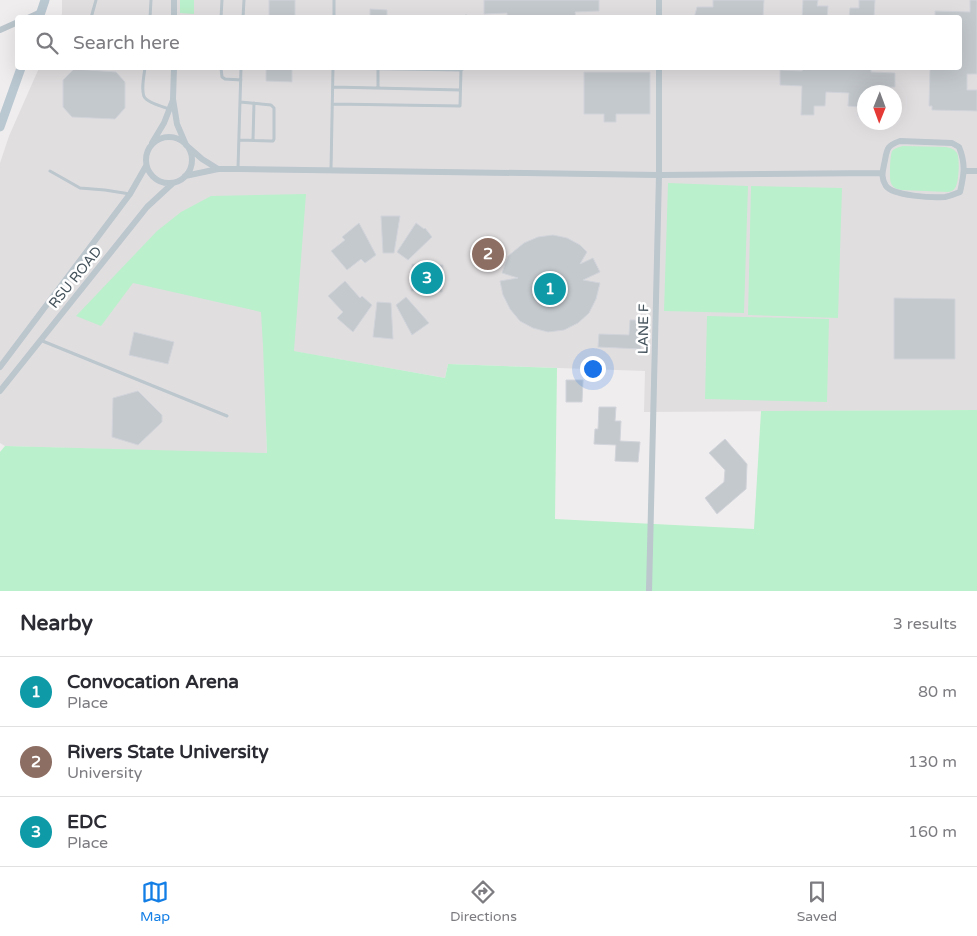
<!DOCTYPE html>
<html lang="en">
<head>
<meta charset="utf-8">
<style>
  body { margin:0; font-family:"Varela Round",sans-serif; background:#f2f2f3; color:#2b2b33 }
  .compass { position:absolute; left:857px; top:85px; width:45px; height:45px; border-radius:50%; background:#fff; box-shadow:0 5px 20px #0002; rotate:181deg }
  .you { position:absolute; left:592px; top:368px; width:18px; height:18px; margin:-12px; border:4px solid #fff; border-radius:50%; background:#1a73e8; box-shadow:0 0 0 8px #1a73e833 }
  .badge { display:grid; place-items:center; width:32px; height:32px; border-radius:50%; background:#137ee5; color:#fff; font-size:16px; font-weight:700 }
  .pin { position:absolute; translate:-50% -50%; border:2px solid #fff; box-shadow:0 1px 5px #0006 }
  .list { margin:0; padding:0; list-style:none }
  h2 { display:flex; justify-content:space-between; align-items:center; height:65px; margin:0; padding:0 20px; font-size:21px }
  h2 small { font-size:16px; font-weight:400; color:#7c7c81 }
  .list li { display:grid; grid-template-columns:32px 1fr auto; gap:15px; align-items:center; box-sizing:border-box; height:70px; padding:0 20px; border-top:1px solid #e1e1e2 }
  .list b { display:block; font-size:19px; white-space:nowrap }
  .list p { margin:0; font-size:16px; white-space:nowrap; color:#7c7c81 }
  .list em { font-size:16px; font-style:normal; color:#7c7c81 }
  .icon { flex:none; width:28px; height:28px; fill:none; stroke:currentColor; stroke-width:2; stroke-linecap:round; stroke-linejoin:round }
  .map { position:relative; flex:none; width:977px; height:591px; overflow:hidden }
  .search { position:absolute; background:#fff; box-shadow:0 5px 20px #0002; left:15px; right:15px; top:15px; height:55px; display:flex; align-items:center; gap:12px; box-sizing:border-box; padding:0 18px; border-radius:5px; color:#7c7c81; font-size:19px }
  .sheet { height:275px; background:#fff }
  nav { display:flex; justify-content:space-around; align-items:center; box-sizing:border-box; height:70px; border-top:1px solid #e1e1e2; background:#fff; font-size:14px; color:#7c7c81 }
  nav a { display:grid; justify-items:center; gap:2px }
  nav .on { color:#137ee5 }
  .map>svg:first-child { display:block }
  .education { fill:#e1dee0; fill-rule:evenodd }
  .green { fill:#baf0cb }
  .building { fill:#c4c9ce; stroke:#d1d4da }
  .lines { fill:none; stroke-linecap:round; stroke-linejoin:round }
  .lane { stroke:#bbc6cd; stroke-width:3 }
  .street { stroke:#bbc6cd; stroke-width:6 }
  .secondary { stroke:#bac8d2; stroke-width:9 }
  .labels { text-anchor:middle; stroke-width:5; stroke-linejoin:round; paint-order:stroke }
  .street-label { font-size:14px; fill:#45535c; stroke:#fff }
</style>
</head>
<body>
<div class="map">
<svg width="977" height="591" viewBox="0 0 977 591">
  <rect width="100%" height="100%" fill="#f0edee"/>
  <path class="education" d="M62,0H977V410L644,412L645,371L448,364L445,378L264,346L267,454L5,446L0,443V163L9,136L39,68H960V18L60,17L62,14ZM864,92H894V122H864Z"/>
  <path class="green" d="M180,0H194V14L180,13Z
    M903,146L946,147C951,148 954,149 957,153C960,158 959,183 955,188C953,191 952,191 948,192L901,190C897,189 893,188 891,183C889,179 890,156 892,151C895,148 899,147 903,146Z
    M668,183L748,186L744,313L664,311Z
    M751,186L842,188L838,318L748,315Z
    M306,194L294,351L445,378L448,364L557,368L555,519L754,529L761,411L977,410V591H0V452L5,446L267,453L263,346L261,312L133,283L101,326L76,316L157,231L181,212L211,196Z
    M707,316L829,319L827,402L705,399Z"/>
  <path class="building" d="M269,0H295V18H269Z
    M484,0H599V11L575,12L576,18H507V13L484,14Z
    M713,0H764L763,18H694L697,7H713Z
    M803,0H818L817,6H828L827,18H802Z
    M859,0H875L874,18H849L850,8H859Z
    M970,0H977V74H967V90H977V111L932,110V106H929L930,68H960V18H935V11L970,12Z
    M370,9L387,10V18H370Z
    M266,68H292V82L266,81Z
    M803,68H871V72L895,73V87H871V92H864V116H858L859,107L848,106L849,93L826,92L825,106H814V115H801L802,86L780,85V70L802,71Z
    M74,69L116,72L125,82V108L115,119L72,117L63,107V80Z
    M584,72H650V114H616V122H604V114H584Z
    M381,216H400L394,253H383Z
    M359,223L376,255L365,263L361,259L347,270L331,251L345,240L342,237Z
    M416,223L424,229L425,228L432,237L408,260L397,252Z
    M553,235L567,238L580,245L587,252L580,264L593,258L600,272L583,280L600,283L596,299L589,313L578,323L564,330L548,332L533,328L520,321L510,309L503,295L500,281L518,278L502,273L508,256L524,243L538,237Z
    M412,264L443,265L442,292L411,291Z
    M345,281L360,298L362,296L372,305L353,332L337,318L343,312L328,296Z
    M406,297L429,323L412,335L396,305Z
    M894,298L955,299V359H894Z
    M377,302L391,303L393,339L373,337Z
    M630,320H642L641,349L598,347L599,334L629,335Z
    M134,332L174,342L168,364L129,355Z
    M566,380H583L582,402H566Z
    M138,391L162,415V422L138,445L112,437L113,398Z
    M599,407H616L615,421H621L620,441L640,442L638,462L615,461L616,445L594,444L595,429H598Z
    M725,439L747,464L746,489L717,514L705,498L724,482L725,470L709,453Z"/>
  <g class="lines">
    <path class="lane" d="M91,18L96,0
      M150,18L151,0
      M221,18L222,0
      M243,18L244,0
      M334,18V0
      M466,18V16
      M145,68C144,75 140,95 146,99C151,104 162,106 169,109
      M221,68L222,77L225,79L241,80
      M378,68V88
      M333,87L460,90
      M333,104L460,106L461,70
      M239,140L270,141H273L274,139V108L271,105L240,102
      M253,140L254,103
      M238,168L241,68
      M331,169L333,68L461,70L465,68
      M50,171L80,188L105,190L130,194
      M40,340L227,416"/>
    <path class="street" d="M659,0V18
      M28,18L41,12
      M174,18V0
      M0,30L18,22
      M174,68L173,99L177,124L186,145L202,159L218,169
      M146 160a23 23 0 1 1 46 0a23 23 0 1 1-46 0Z
      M900,141L952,143L959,147C966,164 964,175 960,192C955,194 951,196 945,197C933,198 893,196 886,186C880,176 883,171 885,160C887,148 888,145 900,141Z
      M152,143L164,123L173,100
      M964,171H977
      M185,176L218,169H238L659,175L881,173
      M0,367L130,194L146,166
      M0,391L147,207L173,183
      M649,591L659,175V68"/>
    <path class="secondary" d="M39,18L45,0
      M0,127L21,68"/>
  </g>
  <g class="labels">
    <g class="street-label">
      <text transform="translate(75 277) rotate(-51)" y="5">RSU ROAD</text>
      <text transform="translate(643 329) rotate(-89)" y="5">LANE F</text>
    </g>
  </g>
</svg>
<svg class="compass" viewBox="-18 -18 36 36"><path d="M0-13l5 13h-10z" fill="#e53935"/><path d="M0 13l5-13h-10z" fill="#7c7c81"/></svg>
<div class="you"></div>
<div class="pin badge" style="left:550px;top:289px;background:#0f9aa8">1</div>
<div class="pin badge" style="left:488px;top:254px;background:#8d6e63">2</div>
<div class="pin badge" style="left:427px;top:278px;background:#0f9aa8">3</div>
<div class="search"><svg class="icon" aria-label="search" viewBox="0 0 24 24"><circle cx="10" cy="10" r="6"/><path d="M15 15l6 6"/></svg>Search here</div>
</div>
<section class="sheet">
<h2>Nearby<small>3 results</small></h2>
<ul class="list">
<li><span class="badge" style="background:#0f9aa8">1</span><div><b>Convocation Arena</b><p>Place</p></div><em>80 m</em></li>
<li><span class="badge" style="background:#8d6e63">2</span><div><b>Rivers State University</b><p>University</p></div><em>130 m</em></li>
<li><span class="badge" style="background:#0f9aa8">3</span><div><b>EDC</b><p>Place</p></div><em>160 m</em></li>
</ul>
</section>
<nav>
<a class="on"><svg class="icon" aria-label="map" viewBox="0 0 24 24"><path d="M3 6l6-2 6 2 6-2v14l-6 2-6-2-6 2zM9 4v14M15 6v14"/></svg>Map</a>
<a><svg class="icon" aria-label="directions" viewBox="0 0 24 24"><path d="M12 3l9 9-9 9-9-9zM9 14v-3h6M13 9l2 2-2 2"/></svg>Directions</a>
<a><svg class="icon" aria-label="saved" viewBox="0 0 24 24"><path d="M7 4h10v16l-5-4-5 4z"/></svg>Saved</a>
</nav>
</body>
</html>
